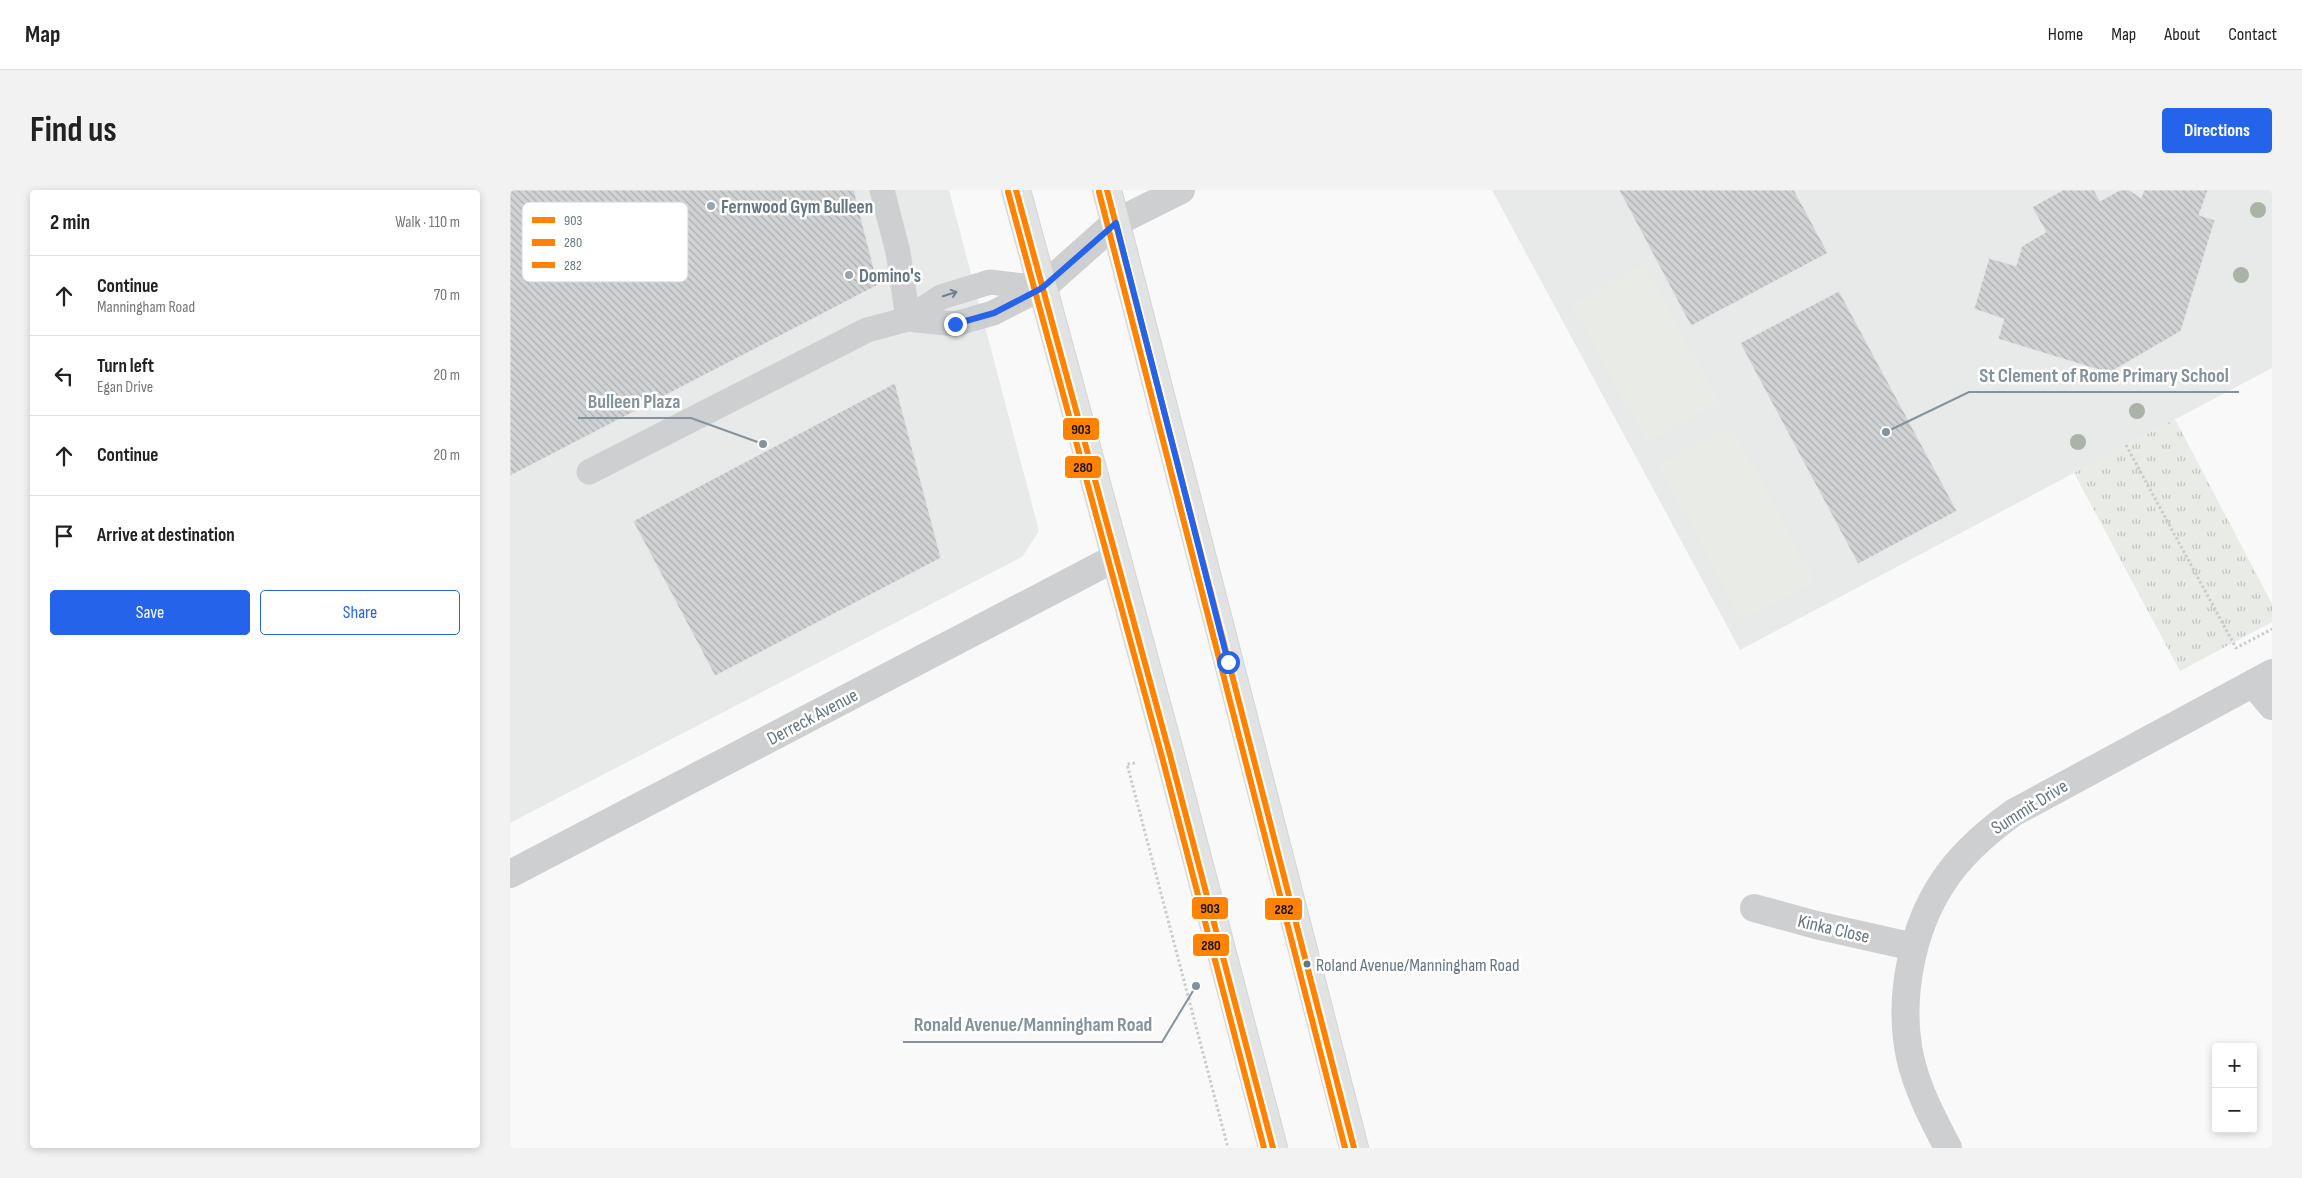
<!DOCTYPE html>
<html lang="en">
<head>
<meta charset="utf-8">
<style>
  body { margin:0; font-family:"Sofia Sans Condensed",sans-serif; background:#f2f2f2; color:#222 }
  .controls { position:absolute; right:15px; bottom:15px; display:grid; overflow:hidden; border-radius:5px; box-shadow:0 2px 8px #0003 }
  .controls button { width:45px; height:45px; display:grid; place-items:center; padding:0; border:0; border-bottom:1px solid #e0e0e0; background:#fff; color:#222; font:25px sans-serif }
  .stop { position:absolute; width:15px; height:15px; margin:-11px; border:4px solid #2563eb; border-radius:50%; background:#fff }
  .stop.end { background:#2563eb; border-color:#fff; box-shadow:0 1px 5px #0008 }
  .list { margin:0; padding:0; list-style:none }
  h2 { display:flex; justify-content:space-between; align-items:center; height:65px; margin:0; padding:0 20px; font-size:21px }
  h2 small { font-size:16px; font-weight:400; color:#767676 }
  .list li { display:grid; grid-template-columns:32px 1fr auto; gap:15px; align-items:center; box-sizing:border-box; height:80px; padding:0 20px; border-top:1px solid #e0e0e0 }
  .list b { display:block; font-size:19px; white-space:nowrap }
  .list p { margin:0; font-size:16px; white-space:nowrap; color:#767676 }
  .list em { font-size:16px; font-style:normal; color:#767676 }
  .actions { display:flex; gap:10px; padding:15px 20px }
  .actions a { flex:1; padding:11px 0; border:1px solid #2563eb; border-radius:5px; text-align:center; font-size:18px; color:#2563eb }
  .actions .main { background:#2563eb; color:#fff }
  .icon { flex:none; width:28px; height:28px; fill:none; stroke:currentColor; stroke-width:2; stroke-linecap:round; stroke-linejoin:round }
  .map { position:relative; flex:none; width:1762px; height:958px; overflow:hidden; border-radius:5px }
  header { display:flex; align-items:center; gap:30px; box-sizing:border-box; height:70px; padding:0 25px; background:#fff; border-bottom:1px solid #e0e0e0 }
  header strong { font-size:24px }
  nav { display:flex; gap:28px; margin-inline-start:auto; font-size:18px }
  .intro { display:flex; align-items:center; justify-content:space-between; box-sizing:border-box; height:120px; padding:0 30px }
  h1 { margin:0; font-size:35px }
  .button { padding:12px 22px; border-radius:5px; background:#2563eb; color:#fff; font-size:18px; font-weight:700 }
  main { display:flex; gap:30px; padding:0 30px }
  aside { flex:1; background:#fff; border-radius:5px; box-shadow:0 2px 8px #0003 }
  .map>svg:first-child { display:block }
  .built { fill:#e8e9e9 }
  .park { fill:url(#park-tufts) }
  .garden { fill:#e8ebe6 }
  .building { fill:url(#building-back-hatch); stroke:#e8e8e8 }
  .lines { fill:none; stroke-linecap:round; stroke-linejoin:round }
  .primary-casing { stroke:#d5d6d7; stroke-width:30 }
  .path { stroke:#cbcccd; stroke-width:3; stroke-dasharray:2.5 2.5; stroke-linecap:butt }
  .service { stroke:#cecfd0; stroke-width:25 }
  .minor { stroke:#cecfd0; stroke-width:28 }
  .primary { stroke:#e1e2e2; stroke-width:28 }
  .bus-1-casing { stroke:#fff; stroke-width:10 }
  .bus-2-casing { stroke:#fff; stroke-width:10 }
  .bus-3-casing { stroke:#fff; stroke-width:10 }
  .bus-1 { stroke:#ff8200; stroke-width:6 }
  .bus-2 { stroke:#ff8200; stroke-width:6 }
  .bus-3 { stroke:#ff8200; stroke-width:6 }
  .tree { fill:#a9b3a7 }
  .oneway { stroke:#707f8b }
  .route { stroke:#2563eb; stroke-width:6 }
  .poi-dot { fill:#99a4ac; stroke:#fff; stroke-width:2 }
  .bus-dot { fill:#657683; stroke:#fff; stroke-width:2 }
  .labels { text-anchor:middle; stroke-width:5; stroke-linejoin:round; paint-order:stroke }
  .bus-label { font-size:18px; fill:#657683; stroke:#fff; text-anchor:start }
  .poi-label { font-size:19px; font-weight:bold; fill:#657683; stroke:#fff; text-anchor:start }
  .street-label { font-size:19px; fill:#657683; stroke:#fff }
  .key { fill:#fff; stroke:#d1d6da; stroke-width:1 }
  .key-label { font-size:14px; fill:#657683 }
  .leader { fill:none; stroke:#84929c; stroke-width:2 }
  .callout-dot { fill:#84929c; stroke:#fff; stroke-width:2 }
  .callout-label { font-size:20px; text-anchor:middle; font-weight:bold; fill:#84929c; stroke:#fff; stroke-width:5; stroke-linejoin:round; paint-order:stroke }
  .line-badge { stroke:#fff; stroke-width:2 }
  .pale-badge-label { font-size:14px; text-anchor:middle; font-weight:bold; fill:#111 }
</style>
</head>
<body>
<header>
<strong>Map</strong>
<nav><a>Home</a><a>Map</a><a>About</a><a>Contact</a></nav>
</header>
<div class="intro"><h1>Find us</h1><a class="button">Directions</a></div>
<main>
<aside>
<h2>2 min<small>Walk · 110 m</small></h2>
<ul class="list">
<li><svg class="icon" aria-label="ahead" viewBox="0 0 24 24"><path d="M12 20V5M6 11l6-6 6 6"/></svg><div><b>Continue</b><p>Manningham Road</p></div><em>70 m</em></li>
<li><svg class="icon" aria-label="left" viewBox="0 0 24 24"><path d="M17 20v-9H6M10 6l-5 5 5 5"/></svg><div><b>Turn left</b><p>Egan Drive</p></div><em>20 m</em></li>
<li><svg class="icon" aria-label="ahead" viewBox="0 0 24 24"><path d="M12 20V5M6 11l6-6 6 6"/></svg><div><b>Continue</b></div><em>20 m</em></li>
<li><svg class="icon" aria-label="arrive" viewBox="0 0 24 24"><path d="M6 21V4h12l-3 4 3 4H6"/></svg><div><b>Arrive at destination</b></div></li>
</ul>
<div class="actions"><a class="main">Save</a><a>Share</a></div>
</aside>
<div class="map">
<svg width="1762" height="958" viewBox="0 0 1762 958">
  <defs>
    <pattern id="park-tufts" width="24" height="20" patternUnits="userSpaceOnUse" patternTransform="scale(1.25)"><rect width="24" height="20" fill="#e8ebe6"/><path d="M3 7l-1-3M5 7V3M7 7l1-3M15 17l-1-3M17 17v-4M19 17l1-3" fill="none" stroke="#c0c3c0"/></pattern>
    <pattern id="building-back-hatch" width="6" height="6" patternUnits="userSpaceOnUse" patternTransform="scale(1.25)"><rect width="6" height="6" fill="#d0d2d3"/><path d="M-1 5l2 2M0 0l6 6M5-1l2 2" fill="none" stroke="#acafb1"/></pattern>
  </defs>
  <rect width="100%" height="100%" fill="#f9f9f9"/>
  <path class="built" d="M0,0H439L529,341L512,367L0,633Z
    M982,0H1762V178L1230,460Z"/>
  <path class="park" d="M1665,229L1762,414V432L1670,481L1564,283Z"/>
  <path class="garden" d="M1134,74L1210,212L1137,253L1061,114Z
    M1221,235L1306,391L1232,431L1148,275Z"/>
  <path class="building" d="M0,0H344L368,95L0,286Z
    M1109,0H1284L1318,63L1181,136Z
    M1553,0H1584L1590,11L1610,0H1619L1631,8L1634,0H1698L1689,25L1705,30L1671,141L1599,183L1488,149L1494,129L1464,119L1479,68L1506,76L1512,56L1536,42L1522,17Z
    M1329,101L1447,321L1348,374L1230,153Z
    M385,193L431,368L205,486L123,331Z"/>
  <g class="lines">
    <g class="primary-casing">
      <path id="primary" d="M506,0L660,565L763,958
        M597,0L844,958"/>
    </g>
    <path class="path" d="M1616,255L1726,458L1762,439
      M625,573L617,574L718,958"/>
    <path class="service" d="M372,0L388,62L398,129
      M398,129L431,107L480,92L532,98
      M79,282L357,140L398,129L445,134L483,123L532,98"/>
    <path class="minor" d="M532,98L605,33L671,0
      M1743,493L1762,516
      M0,684L605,368
      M1244,718L1306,735L1404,757
      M1438,958C1423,929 1407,899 1400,867C1388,810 1401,740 1433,692C1451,664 1477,642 1503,623L1762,483"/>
    <use href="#primary" class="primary"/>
    <g class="bus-1-casing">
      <path id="bus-1" d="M506,0L660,565L763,958
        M597,0L844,958"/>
    </g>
    <g class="bus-2-casing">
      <path id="bus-2" d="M498,2L652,567L754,958"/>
    </g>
    <g class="bus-3-casing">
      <path id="bus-3" d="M589,2L835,958"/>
    </g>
    <use href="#bus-1" class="bus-1"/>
    <use href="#bus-2" class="bus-2"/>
    <use href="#bus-3" class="bus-3"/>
  </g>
  <g class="tree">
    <circle cx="1748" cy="20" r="8"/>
    <circle cx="1731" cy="85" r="8"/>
    <circle cx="1627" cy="221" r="8"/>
    <circle cx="1568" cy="252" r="8"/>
  </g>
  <defs><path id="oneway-shaft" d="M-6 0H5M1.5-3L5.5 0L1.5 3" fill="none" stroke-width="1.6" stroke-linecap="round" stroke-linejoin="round" transform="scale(1.25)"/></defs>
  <use class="oneway" href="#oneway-shaft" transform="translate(440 104) rotate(-18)"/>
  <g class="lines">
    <path class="route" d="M445,134L484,123L532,98L606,33L718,472"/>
  </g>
  <g class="poi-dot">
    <circle cx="201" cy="16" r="5"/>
    <circle cx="339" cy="85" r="5"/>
  </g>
  <circle class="bus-dot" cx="797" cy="774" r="4.5"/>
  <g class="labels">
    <g class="bus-label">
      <text x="806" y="781">Roland Avenue/Manningham Road</text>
    </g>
    <g class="poi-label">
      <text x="211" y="23">Fernwood Gym Bulleen</text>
      <text x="349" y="92">Domino's</text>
    </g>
    <g class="street-label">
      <text transform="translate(302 526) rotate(-28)" y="7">Derreck Avenue</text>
      <text transform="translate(1519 616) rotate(-32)" y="7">Summit Drive</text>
      <text transform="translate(1324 738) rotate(13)" y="7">Kinka Close</text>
    </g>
  </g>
  <rect x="12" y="12" width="166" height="80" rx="8" class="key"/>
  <rect x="22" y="27" width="23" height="6" fill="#ff8200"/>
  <rect x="22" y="49" width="23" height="7" fill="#ff8200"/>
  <rect x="22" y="72" width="23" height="6" fill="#ff8200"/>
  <g class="key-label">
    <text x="54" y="35">903</text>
    <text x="54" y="57">280</text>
    <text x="54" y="80">282</text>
  </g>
  <path class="leader" d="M1376 242L1459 202H1729M253 254L181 228H68M686 796L652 852H393"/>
  <g class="callout-dot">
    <circle cx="1376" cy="242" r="5"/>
    <circle cx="253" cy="254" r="5"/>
    <circle cx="686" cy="796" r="5"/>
  </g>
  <g class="callout-label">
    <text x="1594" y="192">St Clement of Rome Primary School</text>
    <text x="124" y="218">Bulleen Plaza</text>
    <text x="523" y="841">Ronald Avenue/Manningham Road</text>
  </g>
  <g class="line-badge">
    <rect x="552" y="227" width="38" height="24" rx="5" fill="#ff8200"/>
    <rect x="554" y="265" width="38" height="24" rx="5" fill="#ff8200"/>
    <rect x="681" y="706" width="38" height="24" rx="5" fill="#ff8200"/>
    <rect x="754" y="707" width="39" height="24" rx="5" fill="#ff8200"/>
    <rect x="682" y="743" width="38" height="24" rx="5" fill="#ff8200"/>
  </g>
  <g class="pale-badge-label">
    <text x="571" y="244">903</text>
    <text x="573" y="282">280</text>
    <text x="700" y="723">903</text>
    <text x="774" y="724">282</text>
    <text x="701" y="760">280</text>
  </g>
</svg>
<div class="controls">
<button>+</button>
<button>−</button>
</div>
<div class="stop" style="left:718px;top:472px"></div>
<div class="stop end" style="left:445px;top:134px"></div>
</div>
</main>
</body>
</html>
